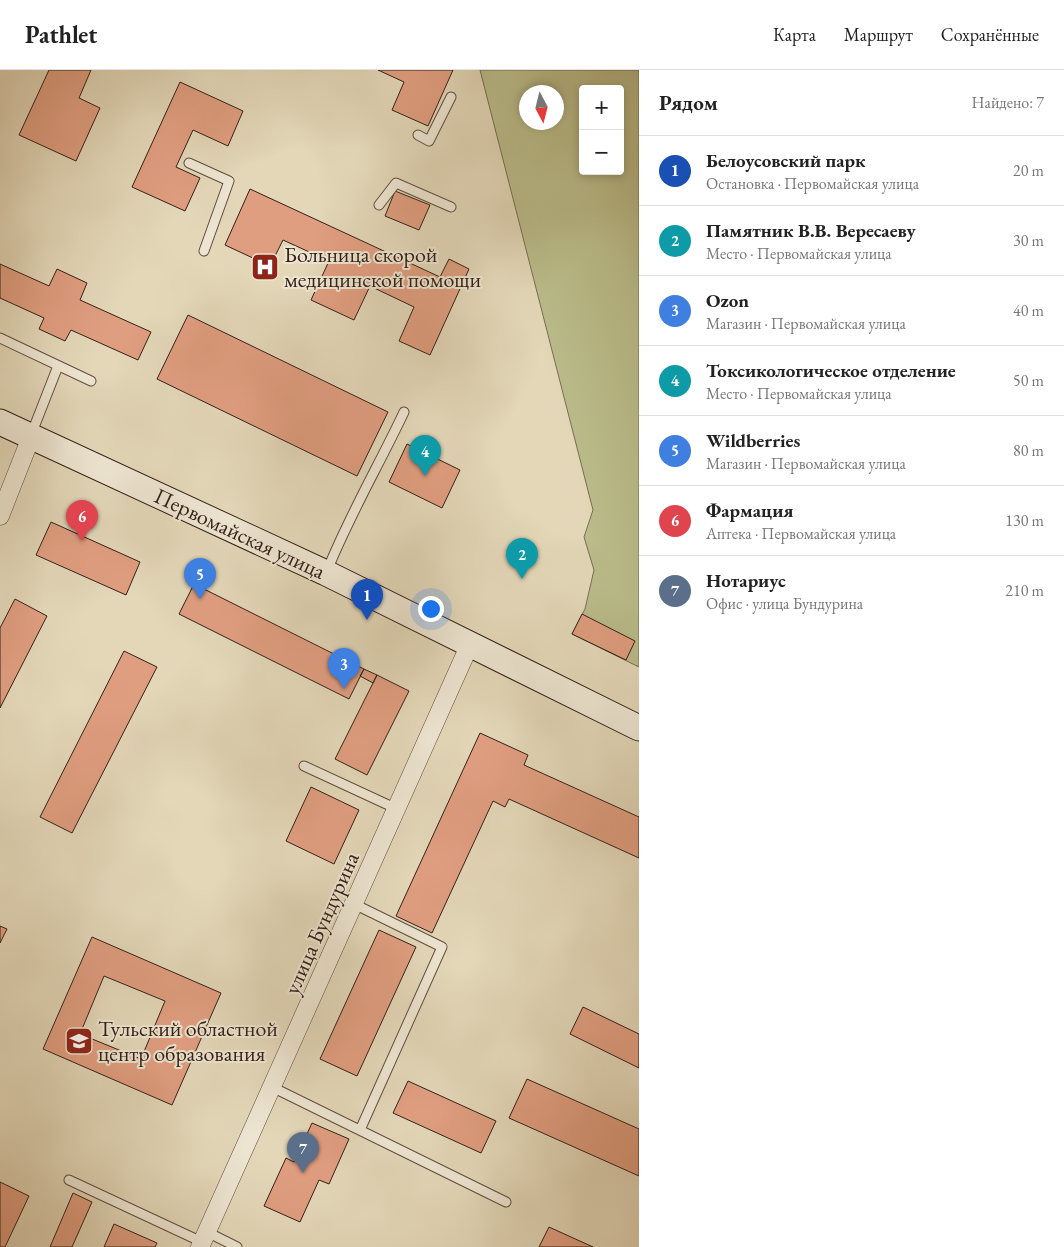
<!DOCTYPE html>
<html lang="ru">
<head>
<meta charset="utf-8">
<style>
  body { margin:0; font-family:"EB Garamond",serif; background:#f2f2f2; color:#222 }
  .controls { position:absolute; right:15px; top:15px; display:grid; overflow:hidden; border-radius:5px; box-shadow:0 2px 8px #0003 }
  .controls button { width:45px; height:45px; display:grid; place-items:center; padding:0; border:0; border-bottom:1px solid #e0e0e0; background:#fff; color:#222; font:25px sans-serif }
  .compass { position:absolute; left:519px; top:15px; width:45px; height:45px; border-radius:50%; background:#fff; box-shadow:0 2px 8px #0003; rotate:173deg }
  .you { position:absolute; left:430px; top:538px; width:18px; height:18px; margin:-12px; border:4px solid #fff; border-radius:50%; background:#1a73e8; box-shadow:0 0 0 8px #1a73e833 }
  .badge { display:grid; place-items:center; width:32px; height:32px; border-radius:50%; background:#8f2418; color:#fff; font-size:16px; font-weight:700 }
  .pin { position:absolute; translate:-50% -41px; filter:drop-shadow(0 1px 2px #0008) }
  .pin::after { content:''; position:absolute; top:26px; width:18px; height:15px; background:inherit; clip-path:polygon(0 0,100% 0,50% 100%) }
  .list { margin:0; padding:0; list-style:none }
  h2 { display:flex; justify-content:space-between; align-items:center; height:65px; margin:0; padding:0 20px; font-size:21px }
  h2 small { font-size:16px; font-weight:400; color:#767676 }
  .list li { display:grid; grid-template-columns:32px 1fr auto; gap:15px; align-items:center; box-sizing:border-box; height:70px; padding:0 20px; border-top:1px solid #e0e0e0 }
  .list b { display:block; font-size:19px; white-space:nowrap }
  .list p { margin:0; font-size:16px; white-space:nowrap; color:#767676 }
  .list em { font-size:16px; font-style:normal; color:#767676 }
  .map { position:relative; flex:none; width:639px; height:1177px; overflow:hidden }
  header { display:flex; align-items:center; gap:30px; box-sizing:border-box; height:70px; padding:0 25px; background:#fff; border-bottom:1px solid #e0e0e0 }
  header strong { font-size:24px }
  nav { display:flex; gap:28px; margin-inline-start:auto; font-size:18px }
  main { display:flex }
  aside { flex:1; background:#fff }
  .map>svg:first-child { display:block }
  .green { fill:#babc8a; stroke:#766e51; fill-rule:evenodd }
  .building { fill:#e09e80; stroke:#332018; fill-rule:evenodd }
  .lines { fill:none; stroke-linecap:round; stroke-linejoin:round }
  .lane-casing { stroke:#5f4e40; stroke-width:11 }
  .street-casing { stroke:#5f4e40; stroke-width:19 }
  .secondary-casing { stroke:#332018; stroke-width:27 }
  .lane { stroke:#ede5d1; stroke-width:9 }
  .street { stroke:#ede5d1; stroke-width:18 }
  .secondary { stroke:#ede5d1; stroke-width:25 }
  .labels { text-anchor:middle; stroke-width:4; stroke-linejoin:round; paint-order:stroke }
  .poi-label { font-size:22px; fill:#332018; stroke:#ede5d1; text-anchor:start }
  .street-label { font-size:22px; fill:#332018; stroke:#ede5d1 }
</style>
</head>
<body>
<header>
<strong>Pathlet</strong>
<nav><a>Карта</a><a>Маршрут</a><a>Сохранённые</a></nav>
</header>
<main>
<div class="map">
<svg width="639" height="1177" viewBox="0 0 639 1177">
  <rect width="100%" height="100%" fill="#e3d7b8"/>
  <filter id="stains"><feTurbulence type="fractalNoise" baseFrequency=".004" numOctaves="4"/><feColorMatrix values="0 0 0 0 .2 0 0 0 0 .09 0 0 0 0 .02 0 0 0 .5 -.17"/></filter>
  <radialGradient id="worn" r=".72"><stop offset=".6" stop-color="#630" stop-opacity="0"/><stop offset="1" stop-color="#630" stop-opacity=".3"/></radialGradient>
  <path class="green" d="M480,0H639V597L572,564L585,539L594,500L584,467L593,440ZM583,19H620V101H583ZM526,22H556V52H526Z"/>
  <path class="building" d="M49,0H91L79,28L100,38L76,91L19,65Z
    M378,0H453L428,56L392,40L404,12Z
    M180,12L243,41L228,76L193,60L176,97L200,108L185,141L132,117Z
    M250,119L440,207L449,189L469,199L430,285L399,271L414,237L370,216L354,250L311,230L329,191L283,170L270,196L225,175Z
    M395,121L430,135L419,160L385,146Z
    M0,194L49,216L57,199L87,213L80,230L151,262L138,290L71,260L65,271L39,259L44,248L0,228Z
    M188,245L388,342L357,406L157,309Z
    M407,374L460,400L442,438L389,412Z
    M51,452L140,492L126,525L36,485Z
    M194,514L364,599L349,629L179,544Z
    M15,529L47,546L0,638V558Z
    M582,544L635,571L626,590L572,564Z
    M124,581L157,597L72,763L40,747Z
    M364,599L377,605L373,613L360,606Z
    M377,605L409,621L367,705L335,689Z
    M480,663L528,685L524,695L639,747V788L509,729L505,737L493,731L432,863L396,846Z
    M311,717L359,740L334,794L286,771Z
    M0,856L7,859L0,873Z
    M379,860L416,877L357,1006L320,989Z
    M92,867L221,923L172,1035L43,979ZM104,906L165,931L141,989L80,964Z
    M583,937L639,964V998L570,964Z
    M527,1009L639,1059V1106L509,1048Z
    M408,1011L496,1051L481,1083L393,1043Z
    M312,1053L349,1069L329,1114L319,1110L300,1152L264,1136L286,1088L294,1092Z
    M0,1112L29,1126L5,1177H0Z
    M73,1123L92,1132L72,1177H50Z
    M114,1154L157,1173L155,1177H104Z
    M549,1157L593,1177H539Z"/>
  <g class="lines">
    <g class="lane-casing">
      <path id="lane" d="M418,65L429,71L451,27
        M189,93L229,111L204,181
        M379,135L396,113L451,137
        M0,268L91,311
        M31,365L58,296
        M327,501C349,446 379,395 404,342
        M304,696L397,739
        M354,834L442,877L360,1060
        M272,1017L506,1132
        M69,1110L202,1172
        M207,1162L237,1177"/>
    </g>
    <g class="street-casing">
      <path id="street" d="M0,446L31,367
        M200,1177L470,574"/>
    </g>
    <g class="secondary-casing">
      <path id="secondary" d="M0,352L326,503L639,658"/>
    </g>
    <use href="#lane" class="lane"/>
    <use href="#street" class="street"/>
    <use href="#secondary" class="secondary"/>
  </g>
  <defs>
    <g id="hospital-square" transform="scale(1.4375)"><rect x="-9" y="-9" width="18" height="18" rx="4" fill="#8f2418" stroke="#ede5d1"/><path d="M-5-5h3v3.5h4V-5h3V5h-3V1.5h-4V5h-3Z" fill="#fff"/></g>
    <g id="school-square" transform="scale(1.4375)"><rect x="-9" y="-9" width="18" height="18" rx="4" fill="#8f2418" stroke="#ede5d1"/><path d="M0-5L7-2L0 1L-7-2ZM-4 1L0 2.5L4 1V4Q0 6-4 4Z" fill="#fff"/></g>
  </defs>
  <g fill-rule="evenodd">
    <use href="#hospital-square" x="265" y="197"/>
    <use href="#school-square" x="79" y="971"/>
  </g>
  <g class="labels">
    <g class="poi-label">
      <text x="284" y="192">Больница скорой<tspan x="284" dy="25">медицинской помощи</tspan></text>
      <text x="98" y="966">Тульский областной<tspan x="98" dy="25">центр образования</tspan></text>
    </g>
    <g class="street-label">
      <text transform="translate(240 463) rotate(25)" y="8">Первомайская улица</text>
      <text transform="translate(321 853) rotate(-66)" y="8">улица Бундурина</text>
    </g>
  </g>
  <rect width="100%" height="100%" filter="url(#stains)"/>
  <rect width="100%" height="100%" fill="url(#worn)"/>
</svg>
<div class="controls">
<button>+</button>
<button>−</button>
</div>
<svg class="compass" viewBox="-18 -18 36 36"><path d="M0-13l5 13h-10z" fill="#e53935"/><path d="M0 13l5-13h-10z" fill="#767676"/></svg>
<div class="you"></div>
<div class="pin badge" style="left:367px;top:550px;background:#1a4fb4">1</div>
<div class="pin badge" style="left:522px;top:509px;background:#0f9aa8">2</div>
<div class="pin badge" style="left:344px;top:619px;background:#3f7fe0">3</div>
<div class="pin badge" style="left:425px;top:406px;background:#0f9aa8">4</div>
<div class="pin badge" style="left:200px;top:529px;background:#3f7fe0">5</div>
<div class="pin badge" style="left:82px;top:471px;background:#e0444e">6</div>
<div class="pin badge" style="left:303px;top:1103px;background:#5c6f8a">7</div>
</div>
<aside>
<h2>Рядом<small>Найдено: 7</small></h2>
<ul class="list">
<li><span class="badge" style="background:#1a4fb4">1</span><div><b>Белоусовский парк</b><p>Остановка · Первомайская улица</p></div><em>20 m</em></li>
<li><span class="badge" style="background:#0f9aa8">2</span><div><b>Памятник В.В. Вересаеву</b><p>Место · Первомайская улица</p></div><em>30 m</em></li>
<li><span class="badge" style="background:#3f7fe0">3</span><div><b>Ozon</b><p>Магазин · Первомайская улица</p></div><em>40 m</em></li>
<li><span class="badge" style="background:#0f9aa8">4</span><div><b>Токсикологическое отделение</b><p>Место · Первомайская улица</p></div><em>50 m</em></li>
<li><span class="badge" style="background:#3f7fe0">5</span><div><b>Wildberries</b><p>Магазин · Первомайская улица</p></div><em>80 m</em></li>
<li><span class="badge" style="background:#e0444e">6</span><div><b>Фармация</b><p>Аптека · Первомайская улица</p></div><em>130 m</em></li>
<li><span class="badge" style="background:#5c6f8a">7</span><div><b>Нотариус</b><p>Офис · улица Бундурина</p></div><em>210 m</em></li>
</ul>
</aside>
</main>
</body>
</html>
